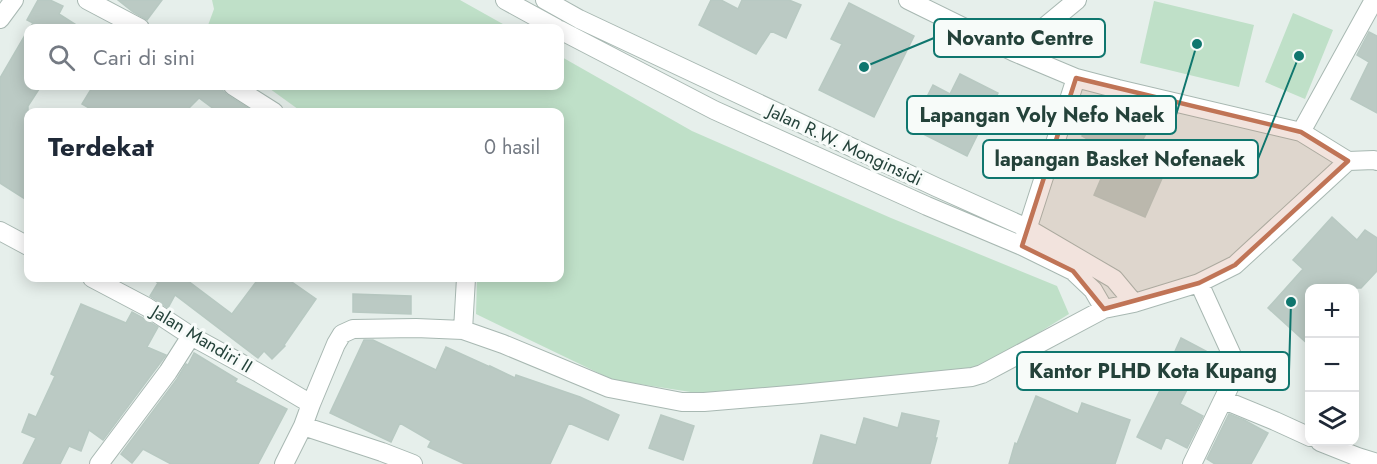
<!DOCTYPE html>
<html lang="id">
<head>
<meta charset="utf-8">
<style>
  body { margin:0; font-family:Jost,sans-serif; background:#f2f2f3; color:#1f2937 }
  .controls { position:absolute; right:18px; bottom:18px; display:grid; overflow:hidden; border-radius:12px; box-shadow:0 3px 15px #0003 }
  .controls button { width:54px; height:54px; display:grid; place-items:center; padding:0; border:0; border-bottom:2px solid #e0e1e3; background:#fff; color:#1f2937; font:30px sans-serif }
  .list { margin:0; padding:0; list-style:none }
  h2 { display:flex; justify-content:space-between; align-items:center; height:78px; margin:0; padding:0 24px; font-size:26px }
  h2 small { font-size:20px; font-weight:400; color:#747a83 }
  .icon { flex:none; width:33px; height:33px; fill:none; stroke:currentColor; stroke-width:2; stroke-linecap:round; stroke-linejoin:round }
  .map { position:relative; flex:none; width:1377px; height:464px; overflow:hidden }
  .search { position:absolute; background:#fff; box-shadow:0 3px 15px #0003; left:24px; top:24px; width:540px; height:66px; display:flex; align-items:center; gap:15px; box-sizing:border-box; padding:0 21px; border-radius:12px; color:#747a83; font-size:22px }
  .panel { position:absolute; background:#fff; box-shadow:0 3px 15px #0003; left:24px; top:108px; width:540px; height:174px; border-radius:12px }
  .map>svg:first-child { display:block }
  .green { fill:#bfe0c8 }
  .building { fill:#bbcac4; stroke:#b8c9c2; stroke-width:1.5 }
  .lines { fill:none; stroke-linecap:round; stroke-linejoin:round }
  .minor-casing { stroke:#a8b8b2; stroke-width:20 }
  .minor { stroke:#fff; stroke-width:18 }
  .marked { fill:#c07456; fill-opacity:0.2; stroke:#c07456; stroke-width:4.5; stroke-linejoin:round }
  .labels { text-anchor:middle; stroke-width:6; stroke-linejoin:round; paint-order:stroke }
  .street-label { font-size:18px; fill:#24423a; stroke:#f7fbf9 }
  .leader { fill:none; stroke:#0f766e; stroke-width:2 }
  .callout-dot { fill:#0f766e; stroke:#f7fbf9; stroke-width:2 }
  .callout { fill:#f7fbf9; stroke:#0f766e; stroke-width:2 }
  .callout-label { font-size:20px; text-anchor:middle; font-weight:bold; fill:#24423a }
</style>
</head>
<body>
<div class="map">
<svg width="1377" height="464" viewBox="0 0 1377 464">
  <rect width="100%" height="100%" fill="#e6efeb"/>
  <path class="green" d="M212,0H460L510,28H207L214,9Z
    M1154,1L1254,25L1239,87L1140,63Z
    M1293,13L1333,30L1305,99L1265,82Z
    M560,56L692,131L891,218L1057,286L1069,314L972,374L710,395L613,380L476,314L477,278H560V112H302L266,86H560Z"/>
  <path class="building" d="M38,0H50L63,6L59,14L81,28H30L33,23L27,20Z
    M118,0H162L147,20L133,12Z
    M711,0H721L738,9L742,0H789L801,5L786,38L771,31L756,54L699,25Z
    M849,3L914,36L874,117L819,90L842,44L831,39Z
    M28,30V86H41L28,106V201L0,183V78Z
    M1369,32L1377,36V113L1351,99L1369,62L1357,55Z
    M960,74L998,93L967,156L911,128L933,85L950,94Z
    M93,86H222L223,91L227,95L254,112H218L199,98L185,112H96L82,104Z
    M1102,101L1149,128L1140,145L1171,158L1145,217L1094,195L1112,153L1082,136Z
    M1332,217L1357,240L1365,230L1377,238V271L1361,288H1310V346L1268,308L1303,269L1293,260Z
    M151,278H184L232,314L259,278H286L316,299L284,345L285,346L272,359L264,351L258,358L175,295L168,308L150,296L158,283Z
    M353,294L411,296V314L353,312Z
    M81,304L126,323L132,312L141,317L158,327L147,347L166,355L103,440L89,430L81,451L69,446L60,464H23L36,438L22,432L29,414L36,417L55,376L51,374Z
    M1181,338L1206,351L1180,404L1203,416L1187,448L1166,437L1161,449L1137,437L1169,372L1166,371Z
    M364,340H373L436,370L446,347L490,367V366L515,378L516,375L580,397L619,415L608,440L569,423L550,464H465L428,447L431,441L400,423L391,442L330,413Z
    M194,353L237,379L235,382L287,409L258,464H171L143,449L132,463L121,454L177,379L186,364L188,365Z
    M1036,396L1078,414L1082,403L1130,420L1115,464H1009L1015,443L1017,444Z
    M902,413L939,421L935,438H937L930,464H813L821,435L856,445L864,418L898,428Z
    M1229,414L1244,420L1268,433L1251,464H1215L1207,459Z
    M661,415L694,426L683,460L649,448Z"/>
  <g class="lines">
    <g class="minor-casing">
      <path id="minor" d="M87,0L140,28
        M505,0L556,28
        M545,0L579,19L936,187L1027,228L1114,279L1134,303
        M908,0L1014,52L1076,78L1118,89L1301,132L1348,161
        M0,19L14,0
        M560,30L714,110L927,206L1022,246L1073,271L1093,290L1104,309
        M1014,52L1077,0
        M233,86L274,112
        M1301,132L1374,0
        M0,231L28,246
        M1024,239L1076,78
        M92,278L147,307L191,336L257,372L311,404
        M463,330L466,278
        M1224,400L1275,421L1310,437
        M303,426L382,452L413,464
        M1320,442L1358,457L1377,463
        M99,464L168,372L191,336
        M284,464L303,426L311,404L336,344L342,334L353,329L416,328L463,330L503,344L609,388L682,402H704L801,394L972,377L982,374L1104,309L1134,303L1199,283L1235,265L1348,161L1374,160L1377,161
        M1192,464L1236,373L1235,362L1199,283"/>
    </g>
    <use href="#minor" class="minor"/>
  </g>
  <path class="marked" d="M1076,78L1301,132L1348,161L1235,265L1199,283L1104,309L1073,271L1022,246Z"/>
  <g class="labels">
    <g class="street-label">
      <text transform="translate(845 145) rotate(25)" y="6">Jalan R.W. Monginsidi</text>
      <text transform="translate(202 339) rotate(31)" y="6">Jalan Mandiri II</text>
    </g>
  </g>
  <path class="leader" d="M864 67L934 38M1197 44L1176 115M1299 56L1258 159M1291 302L1289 371"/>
  <g class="callout-dot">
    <circle cx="864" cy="67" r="6"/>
    <circle cx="1197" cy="44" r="6"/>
    <circle cx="1299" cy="56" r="6"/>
    <circle cx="1291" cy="302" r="6"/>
  </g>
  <g class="callout">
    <rect x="934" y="19" width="171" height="38" rx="6"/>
    <rect x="907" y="96" width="269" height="38" rx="6"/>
    <rect x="983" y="140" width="275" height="38" rx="6"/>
    <rect x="1017" y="352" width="272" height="38" rx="6"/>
  </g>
  <g class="callout-label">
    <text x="1020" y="45">Novanto Centre</text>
    <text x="1042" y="122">Lapangan Voly Nefo Naek</text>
    <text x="1120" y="166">lapangan Basket Nofenaek</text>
    <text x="1153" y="378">Kantor PLHD Kota Kupang</text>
  </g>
</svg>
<div class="controls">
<button>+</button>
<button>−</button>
<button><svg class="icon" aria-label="layers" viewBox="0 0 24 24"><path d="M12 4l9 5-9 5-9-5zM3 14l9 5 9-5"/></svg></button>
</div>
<div class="search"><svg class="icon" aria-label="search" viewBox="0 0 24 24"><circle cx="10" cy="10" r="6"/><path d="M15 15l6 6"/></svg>Cari di sini</div>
<section class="panel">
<h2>Terdekat<small>0 hasil</small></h2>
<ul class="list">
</ul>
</section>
</div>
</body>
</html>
